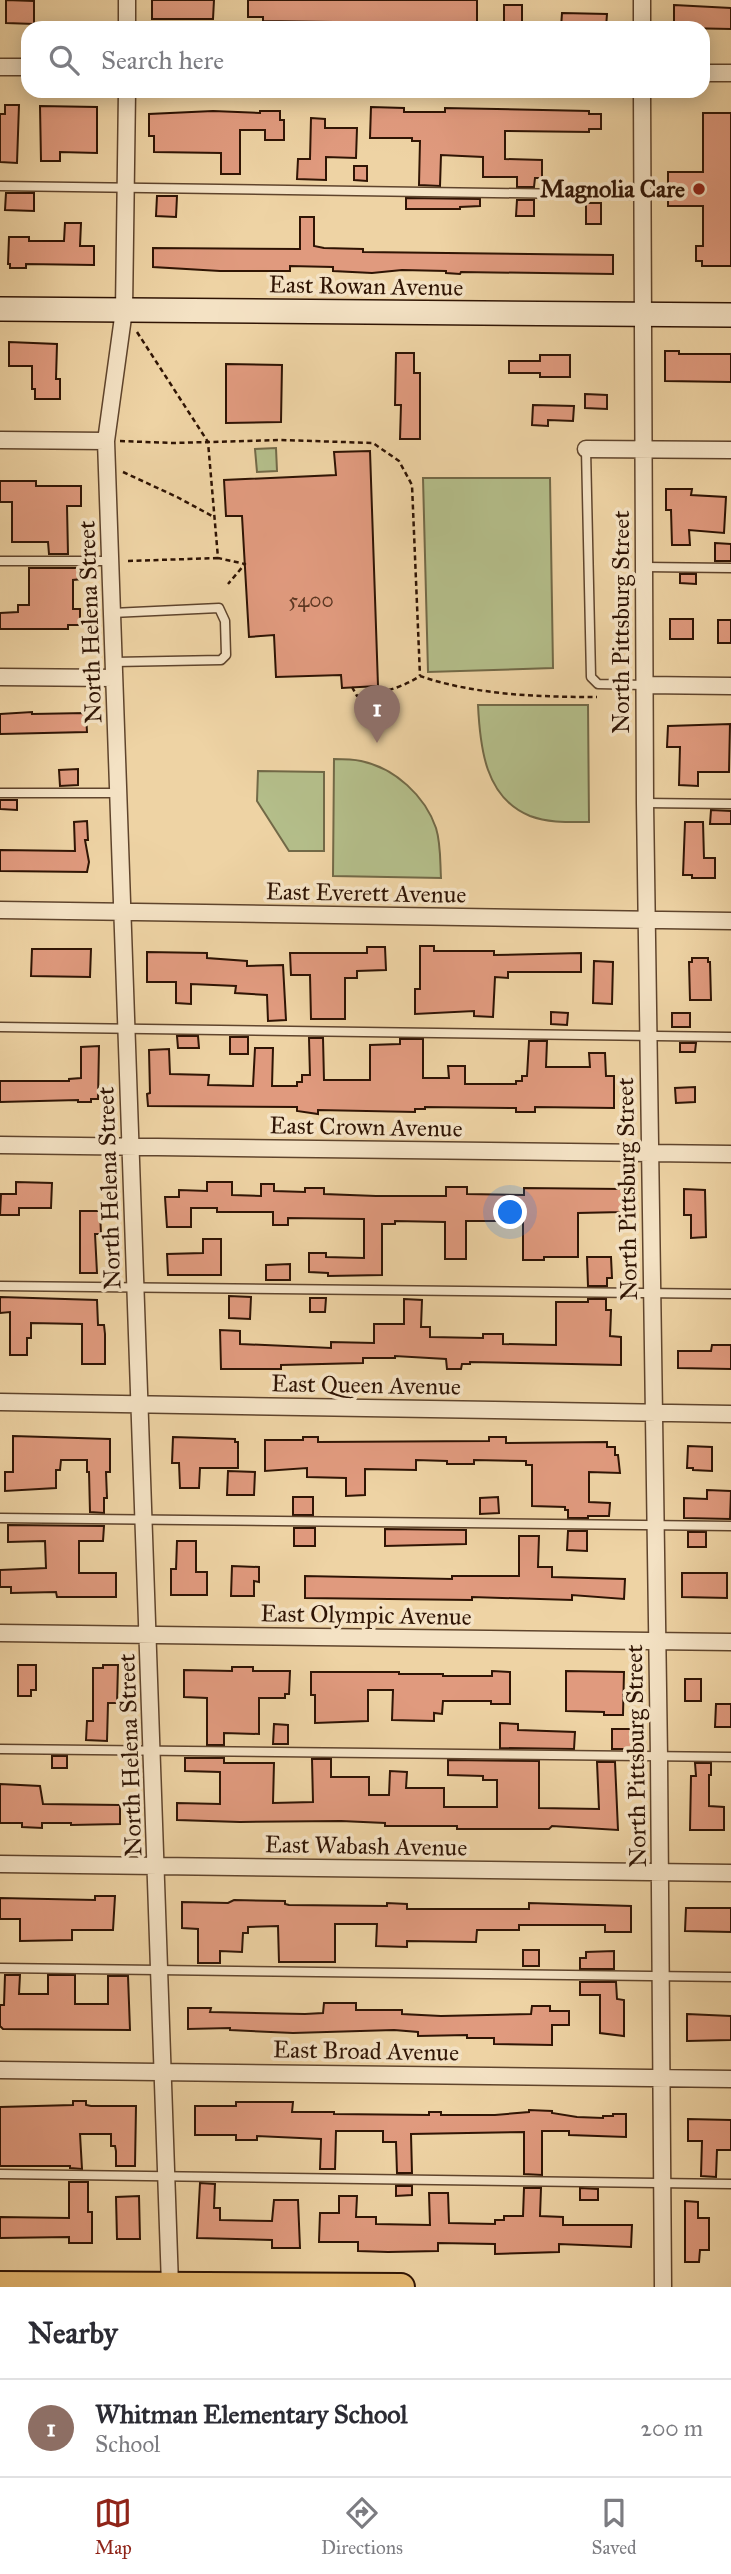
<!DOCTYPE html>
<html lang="en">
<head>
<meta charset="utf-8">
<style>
  body { margin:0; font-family:"IM FELL Great Primer",serif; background:#f7f7f7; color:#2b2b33 }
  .you { position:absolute; left:511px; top:1213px; width:24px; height:24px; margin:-18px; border:5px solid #fff; border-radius:50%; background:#1a73e8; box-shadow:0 0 0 10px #1a73e833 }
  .badge { display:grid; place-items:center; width:46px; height:46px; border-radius:50%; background:#8f2418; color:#fff; font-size:23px; font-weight:700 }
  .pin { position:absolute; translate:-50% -58px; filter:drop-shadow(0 2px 4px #0008) }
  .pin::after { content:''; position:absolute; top:37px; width:24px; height:21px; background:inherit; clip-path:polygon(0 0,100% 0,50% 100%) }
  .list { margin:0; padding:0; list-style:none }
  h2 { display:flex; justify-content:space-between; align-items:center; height:91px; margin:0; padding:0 28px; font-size:30px }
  h2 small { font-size:23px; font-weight:400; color:#7c7c81 }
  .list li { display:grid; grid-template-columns:46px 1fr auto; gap:21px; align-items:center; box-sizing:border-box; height:98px; padding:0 28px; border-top:2px solid #e1e1e2 }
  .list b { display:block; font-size:26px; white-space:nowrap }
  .list p { margin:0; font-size:23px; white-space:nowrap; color:#7c7c81 }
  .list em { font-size:23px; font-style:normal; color:#7c7c81 }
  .icon { flex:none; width:38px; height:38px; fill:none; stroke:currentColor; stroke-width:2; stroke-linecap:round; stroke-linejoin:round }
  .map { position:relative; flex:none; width:731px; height:2287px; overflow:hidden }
  .search { position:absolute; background:#fff; box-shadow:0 4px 18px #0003; left:21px; right:21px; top:21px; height:77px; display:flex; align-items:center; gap:18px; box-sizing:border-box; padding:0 24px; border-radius:21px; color:#7c7c81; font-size:26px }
  .sheet { height:189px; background:#fff }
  nav { display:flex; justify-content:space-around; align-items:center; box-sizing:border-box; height:98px; border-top:2px solid #e1e1e2; background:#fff; font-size:19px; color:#7c7c81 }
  nav a { display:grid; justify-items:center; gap:4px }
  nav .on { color:#8f2418 }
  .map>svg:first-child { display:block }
  .green { fill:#b4be8a; stroke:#726947; stroke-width:2 }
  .building { fill:#e09a7e; stroke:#2f1404; stroke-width:2 }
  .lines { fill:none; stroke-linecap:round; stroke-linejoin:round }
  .lane-casing { stroke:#5f442c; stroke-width:11 }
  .street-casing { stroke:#5f442c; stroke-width:19 }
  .secondary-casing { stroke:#2f1404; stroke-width:26 }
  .primary-casing { stroke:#2f1404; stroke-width:30 }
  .path { stroke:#2f1404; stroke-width:2.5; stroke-dasharray:5 3.5; stroke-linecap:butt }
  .lane { stroke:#f4e2c4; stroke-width:8 }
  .street { stroke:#f4e2c4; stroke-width:16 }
  .secondary { stroke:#f4e2c4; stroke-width:23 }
  .primary { stroke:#e7ba72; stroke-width:26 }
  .poi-dot { fill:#8f2418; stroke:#f4e2c4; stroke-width:2.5 }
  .labels { text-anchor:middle; stroke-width:7; stroke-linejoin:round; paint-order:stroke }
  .number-label { font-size:21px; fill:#5b3622 }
  .poi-label { font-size:24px; font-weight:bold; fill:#2f1404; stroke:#f4e2c4; text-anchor:end }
  .street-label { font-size:24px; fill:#2f1404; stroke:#f4e2c4 }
</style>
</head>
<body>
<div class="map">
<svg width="731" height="2287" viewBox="0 0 731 2287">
  <rect width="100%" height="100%" fill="#eed3a4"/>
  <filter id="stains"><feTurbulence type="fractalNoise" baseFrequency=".00286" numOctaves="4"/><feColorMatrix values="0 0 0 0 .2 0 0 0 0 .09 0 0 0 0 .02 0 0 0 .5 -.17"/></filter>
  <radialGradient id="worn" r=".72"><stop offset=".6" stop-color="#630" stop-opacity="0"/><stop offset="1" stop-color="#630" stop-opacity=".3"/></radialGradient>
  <path class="green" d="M276,448L277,471L257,472L255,449Z
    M423,478H550L553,668L428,672Z
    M478,705H588L589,822C569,822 549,823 530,816C485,798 480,747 478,705Z
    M334,759C343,759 352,759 361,761C395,768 425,796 436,828C441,844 440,862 441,878L333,876Z
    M258,771L324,772V851H289L257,801Z"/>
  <path class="building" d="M6,0L34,1V24L6,23Z
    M152,0H214L213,19H152Z
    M248,0H477V24L263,21V17H248Z
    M504,5H522V24L504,23Z
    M674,5L731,8V29L682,28L683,24H674Z
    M562,13L607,14L606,28H561Z
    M5,105H19L17,163L0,162V114H5Z
    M40,106L97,107V153L60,152V161H41Z
    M371,107L404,108V112H445V108L589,111V114H601V129H589V132L505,131V159L542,160V178H535L534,187H517V177H483V157L441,155L440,186L419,185L420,141H412V138H370Z
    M213,111L260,113V111H280V120H284V140H265V130H240V174H221V153L154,152V136H149V114Z
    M703,113H731V266H702V261H696V246H703V206H668V172H703Z
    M311,118L325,119V128H357L356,158L326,157V180L297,179L298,159H310Z
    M354,166H367V181L354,180Z
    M6,193H34V211L5,210Z
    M157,196H177L176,217L156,216Z
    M406,198L480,199V206L460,207V209H406Z
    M517,200H534V216H516Z
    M586,203H601V224H586Z
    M300,217H314V246L324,248L363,249V252L613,255V274L461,272L460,274L446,273V271L402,270L372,273L333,271V267L290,266V271H220L153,267V248L300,249Z
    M65,223H81L80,246H94V265L26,264V268H10V264H8L9,237H29V241H64Z
    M9,342L57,344L56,379H60V399H35V389H32V366H9Z
    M665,351H679V354H731V382L665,381Z
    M396,353H414V373H420V439H400L401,405H395Z
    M540,355H570V377H540V373H509V361H540Z
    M226,364L282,365L281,422L226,423Z
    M585,394L607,395V409L585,408Z
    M533,405L574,406L573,421L548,420V426L532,425Z
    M370,451L378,686L342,688L341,675L276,677L274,635L249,637L242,516H226L224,480L336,475L334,452Z
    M0,481H36V486H81V506H67L68,554H49L48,542H12V502H0Z
    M666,489H692L691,495L726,497L724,533L689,530L690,545H672L671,510H666Z
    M715,543L731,544V561H715Z
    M29,568H82V579L73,580V609H80V625H68V629H0V613L18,612V605H29Z
    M680,574H696V584L680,583Z
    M670,619H693V639H670Z
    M718,620H731V643H718Z
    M32,712V714L86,713L87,732L0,734V714Z
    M730,724L729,772H698V786L679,785L680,747H667L668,726Z
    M78,769V785L60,786L59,770Z
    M0,800H17V810L0,809Z
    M711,810L731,811V824H710Z
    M87,821L88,840H85L89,862L87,872L0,871V850L75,851L74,822Z
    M685,822H703L704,858H715V878H692V875H683Z
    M420,946H434V951H494V955L581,953V972H508V978L495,977L493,1017L474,1016V1011L415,1014V989H420Z
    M367,947H385L386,970L357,971V978H345V1019H311L310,975H291L290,953H367Z
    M32,949H91L90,977L31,976Z
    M147,952L207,953V958L247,961V966L283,965L286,1020L268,1021L267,995L235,993L236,986L191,984V1004L176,1003V982H147Z
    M692,958H708V962H710L711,1000H690L689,962H692Z
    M594,961L613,962L612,1004L593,1003Z
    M551,1012L568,1013L567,1025L551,1024Z
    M672,1013H690V1027H672Z
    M177,1036H198L199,1048H178Z
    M230,1037H248V1054H230Z
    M309,1038H323L324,1080H370V1045L400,1044V1039H423V1078H449L448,1066H465V1084H516V1081H522V1076H527L529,1041H547L546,1067H590L589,1053H605L606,1076H614V1108L535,1107V1112H516V1108L425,1107V1109H415V1112L318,1110V1114L297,1111V1107L148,1106L147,1094L150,1093L149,1050L169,1049L170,1074L209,1075L208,1085L253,1086L255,1048H273L272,1086H297V1082H302V1075H310Z
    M680,1043H696L695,1052H680Z
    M99,1046L98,1099H91V1102H78V1100L0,1102V1081H69V1079L81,1078V1047Z
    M695,1087V1102L676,1103L675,1088Z
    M16,1182L52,1183L51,1208H19V1215H0L1,1194H16Z
    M207,1182H232V1195L261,1196V1184H274V1191L305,1192V1188H324V1194L376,1196H446V1187H467V1194L524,1195V1188L622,1189V1212L578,1213V1257H544V1260H523V1221H466V1259H445V1222L395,1221V1224H382V1275L328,1276V1273L309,1272V1253H326V1257L364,1258V1219L288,1218V1225H273V1212H217V1208H191V1227H167L165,1197H179V1190L207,1191Z
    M684,1189L705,1190L706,1237L691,1238V1215H684Z
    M80,1211H100L101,1234H95L97,1273H80Z
    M203,1239H221V1275H168L167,1254L203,1253Z
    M587,1257H611L612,1278H607V1286H588Z
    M290,1264V1280H266V1265Z
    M229,1296L251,1297L250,1319L229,1318Z
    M0,1297L97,1300L98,1325H104L105,1334V1364H82V1324L31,1323V1338H27V1355H10V1312L0,1313Z
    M310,1298H326L325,1312H310Z
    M404,1299L422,1300L421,1327H430V1337L483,1338V1334H503V1344L556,1345V1302H588V1299H606V1310H611L610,1336L621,1337V1365L470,1362V1364H462L461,1369H447L446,1359L395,1356V1358H363V1363L281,1365V1369H221L220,1330L240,1331V1344L331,1348V1342L374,1343V1324H404Z
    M712,1345H731V1369L678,1368V1351H711Z
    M13,1436L110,1439V1472H106L107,1498H104V1513L90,1512L89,1472H87V1460H61L60,1470H56V1488L5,1491V1472H13Z
    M173,1437L235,1439V1442H238V1468H200L199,1488H180L179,1463H172Z
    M303,1437H318V1442L489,1441V1437H506V1443L607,1442V1447H615V1455H618L620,1473L589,1472V1502L610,1503L609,1516H588V1518H568V1510H565V1507L532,1506V1465H526V1461L474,1460V1464H447V1461L416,1460V1470L365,1469V1495L346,1496V1478L307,1477V1468L265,1471V1440H303Z
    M688,1446L712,1447V1471L693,1470V1468H687Z
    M228,1471L255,1472L254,1495H227Z
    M707,1490L731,1491L730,1519L684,1518V1498L707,1499Z
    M293,1497H313V1515H293Z
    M498,1497L499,1513L480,1514V1498Z
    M8,1525L104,1526L103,1541H79V1573H116V1597H57L56,1592L11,1593V1587H0V1570L46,1568L45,1541L8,1542Z
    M294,1528H315V1546H294Z
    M385,1529L466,1530V1544L385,1546Z
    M568,1531H587V1551L567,1550Z
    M688,1532H706V1547H688Z
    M519,1536H539L538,1567H552V1577L625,1579L624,1599L572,1595V1600L472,1597V1600L305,1598V1576L452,1579V1576H519Z
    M177,1541H196V1572H207V1595H171V1569H176Z
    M232,1566L259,1567V1582L254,1581V1596H231Z
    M682,1573H727V1598L682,1597Z
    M18,1665H36V1690H31V1696H18Z
    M103,1665H118L117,1703H108L107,1741L86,1740L87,1721H93V1668H103Z
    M232,1667H253V1671H290L289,1694H285V1698H259V1734L224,1733V1745H207V1698L184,1697V1670L232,1671Z
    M492,1671L510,1672V1704H491V1701H443L442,1714L434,1713V1721L392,1720L393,1690H368V1721L315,1723V1695H311V1672H399V1674H443V1676H492Z
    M566,1671L624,1672L623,1715H604V1712L566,1711Z
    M685,1679H701V1701H685Z
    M716,1704H731V1727H715Z
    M500,1723L518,1724V1730L575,1732L574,1749L500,1748Z
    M274,1724L288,1725V1744H273Z
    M612,1729H631V1749H612Z
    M52,1756H67V1768H52Z
    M185,1758H224V1763H274L273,1803L313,1802L312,1759H331V1777H369V1795H389L390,1771L407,1772L406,1788H444V1807H497V1780H483V1776L448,1775V1760L539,1761V1808L599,1809L597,1762H615L618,1830L552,1826L549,1829H457V1826H385V1823L341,1821L240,1822L177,1820V1803L220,1804V1772L185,1771Z
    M695,1763H711V1775H709V1806L724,1807V1830H690L691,1776H696Z
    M0,1784L40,1786L43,1804L120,1805V1824L71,1825V1823H42V1828L22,1827V1823H0Z
    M95,1896H115L113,1930H72V1940L20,1941V1919H0V1898L95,1900Z
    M234,1900L285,1901V1904L289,1905L387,1906V1903L407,1904V1909H529V1903L631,1906V1932H605V1925H519V1930H477L476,1942L407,1941V1947L376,1946L377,1924H335V1962H279L278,1926L248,1927V1933H243L242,1952L220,1951V1963H198V1929L182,1928V1902L228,1903Z
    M686,1908H731V1932L685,1931Z
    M523,1950H539V1966H523Z
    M614,1951V1969H580V1958H586V1952Z
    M5,1975H20L19,1994H48V1975H75V2004H108V1976H128L130,2030L3,2029L0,2026V2005H4Z
    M580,1982H616L617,1999L624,2000V2036L600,2033V1995H580Z
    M324,2003H356V2010H402V2014L441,2016L531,2014L532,2006H550V2011H569V2025H552V2045L494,2044V2038H467V2035L418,2036V2032L394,2030L293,2033L230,2030V2028L188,2029V2008H211L210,2012L305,2014L323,2013Z
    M687,2014L731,2016V2040L687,2041Z
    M73,2101H86V2105L91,2106H136L135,2166H116V2151L115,2146H111V2134H80L82,2169L70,2168V2166H0V2107L73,2105Z
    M236,2102H293L292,2112H334V2114L429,2115V2112H441V2115H495L529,2112V2110L552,2111V2113L577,2117L603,2118V2116H613V2114H626V2137L569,2135V2131H542V2175L524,2174V2132L411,2134L412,2173H397L396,2142H383V2131H336L335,2169H320L321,2139L257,2136V2140H236V2135H195V2106H236Z
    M688,2119L731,2120V2150H717L716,2177L701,2176L702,2141H688Z
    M69,2182H88V2212H92V2243H69V2237L0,2238V2217L69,2218Z
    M200,2183L215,2184L214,2208H220V2220L272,2221L274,2200H298L300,2248H272V2240L197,2238Z
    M396,2186H412V2195L396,2196Z
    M524,2188H541L540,2216L563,2217V2225H632L631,2247L559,2244V2252L495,2254V2244L438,2243V2251L388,2252L358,2251V2242H319L320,2213H339V2196H357L356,2217H376V2224L430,2225L429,2193H448L449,2223L495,2224V2220H504V2216H523Z
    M580,2188L598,2189V2200H580Z
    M139,2196L140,2239H117L116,2197Z
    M685,2201L698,2202V2218H709V2250H700L699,2262H685Z"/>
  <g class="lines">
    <g class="lane-casing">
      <path id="lane" d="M0,186L642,195
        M586,449L591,677L598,684L644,685
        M0,561H110
        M644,567L731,568
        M112,613L219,608L225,621L226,655L221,660L114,662
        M0,793H119
        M645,803L731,804
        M0,1027L731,1037
        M0,1286L731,1294
        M0,1518L731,1526
        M0,1749L731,1757
        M0,1968L731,1977
        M0,2174L731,2184"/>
    </g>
    <g class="street-casing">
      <path id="street" d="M127,0V28
        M642,28V0
        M0,67H28
        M703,73H731
        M127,91L124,310L106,441L170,2285
        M642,91L645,803L659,1757L663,2287
        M0,440L106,441
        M586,449L731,450
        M0,677L114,678
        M644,685L731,686
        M0,910L731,921
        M0,1145L731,1154
        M0,1402L731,1414
        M0,1633L731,1642
        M0,1864L731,1873
        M0,2070L731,2079"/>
    </g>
    <g class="secondary-casing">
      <path id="secondary" d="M0,309L731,315"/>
    </g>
    <g class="primary-casing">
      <path id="primary" d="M0,2285L401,2287"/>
    </g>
    <path class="path" d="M137,332L208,442L218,558L245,564L228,584
      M120,441L174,443L281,440L373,443L399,461L412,485L420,676
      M123,472L177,497L214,517
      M128,561L218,558
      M352,687L357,696C380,693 400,689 420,676C475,695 539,697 597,697"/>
    <use href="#lane" class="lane"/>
    <use href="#street" class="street"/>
    <use href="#secondary" class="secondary"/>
    <use href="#primary" class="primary"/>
  </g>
  <circle class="poi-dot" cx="699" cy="189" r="7"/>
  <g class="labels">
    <g class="number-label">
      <text x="311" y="607">5400</text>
    </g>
    <g class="poi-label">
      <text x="685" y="197">Magnolia Care</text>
    </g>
    <g class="street-label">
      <text transform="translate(366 286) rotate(1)" y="8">East Rowan Avenue</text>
      <text transform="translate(90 622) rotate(-92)" y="8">North Helena Street</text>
      <text transform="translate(621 622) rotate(-90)" y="8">North Pittsburg Street</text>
      <text transform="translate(366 893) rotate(1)" y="8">East Everett Avenue</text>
      <text transform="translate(366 1127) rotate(1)" y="8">East Crown Avenue</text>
      <text transform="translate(109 1188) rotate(-92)" y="8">North Helena Street</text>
      <text transform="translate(627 1189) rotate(-91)" y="8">North Pittsburg Street</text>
      <text transform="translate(366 1385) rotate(1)" y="8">East Queen Avenue</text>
      <text transform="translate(366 1615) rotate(1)" y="8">East Olympic Avenue</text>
      <text transform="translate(130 1755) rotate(-92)" y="8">North Helena Street</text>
      <text transform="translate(636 1756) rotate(-91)" y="8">North Pittsburg Street</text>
      <text transform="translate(366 1846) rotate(1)" y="8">East Wabash Avenue</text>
      <text transform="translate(366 2051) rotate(1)" y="8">East Broad Avenue</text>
    </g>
  </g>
  <rect width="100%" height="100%" filter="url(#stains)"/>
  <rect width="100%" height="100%" fill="url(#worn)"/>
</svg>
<div class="you"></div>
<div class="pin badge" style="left:377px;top:743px;background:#8d6e63">1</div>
<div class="search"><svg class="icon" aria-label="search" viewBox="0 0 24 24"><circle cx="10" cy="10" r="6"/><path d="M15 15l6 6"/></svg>Search here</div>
</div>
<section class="sheet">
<h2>Nearby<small></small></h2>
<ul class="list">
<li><span class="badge" style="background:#8d6e63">1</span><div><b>Whitman Elementary School</b><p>School</p></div><em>200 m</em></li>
</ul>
</section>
<nav>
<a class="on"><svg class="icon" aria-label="map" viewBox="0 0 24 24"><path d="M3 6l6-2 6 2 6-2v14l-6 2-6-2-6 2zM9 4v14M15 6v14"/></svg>Map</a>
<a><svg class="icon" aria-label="directions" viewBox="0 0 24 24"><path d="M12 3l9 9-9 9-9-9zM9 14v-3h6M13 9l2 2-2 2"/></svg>Directions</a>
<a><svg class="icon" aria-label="saved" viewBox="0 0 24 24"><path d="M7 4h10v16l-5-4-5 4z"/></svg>Saved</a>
</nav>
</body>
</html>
